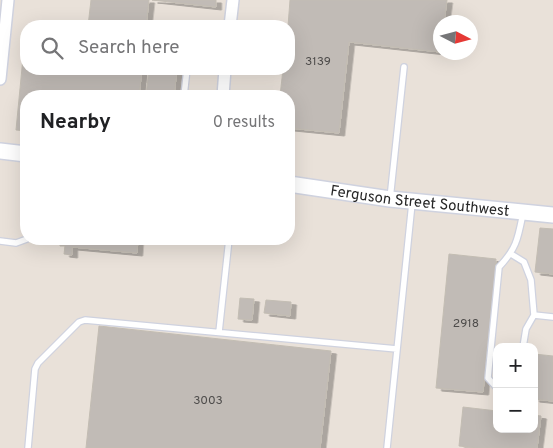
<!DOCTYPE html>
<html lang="en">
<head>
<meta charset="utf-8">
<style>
  body { margin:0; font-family:Overpass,sans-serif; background:#f2f2f2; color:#202124 }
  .controls { position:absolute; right:15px; bottom:15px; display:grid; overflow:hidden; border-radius:10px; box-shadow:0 5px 20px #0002 }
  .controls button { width:45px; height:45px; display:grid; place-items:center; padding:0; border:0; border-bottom:1px solid #e0e0e0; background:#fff; color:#202124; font:25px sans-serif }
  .compass { position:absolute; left:433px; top:15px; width:45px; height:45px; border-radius:50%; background:#fff; box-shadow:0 5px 20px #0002; rotate:96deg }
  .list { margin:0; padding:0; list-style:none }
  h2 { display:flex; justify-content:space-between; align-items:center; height:65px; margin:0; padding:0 20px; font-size:21px }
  h2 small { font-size:16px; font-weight:400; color:#757577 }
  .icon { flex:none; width:28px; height:28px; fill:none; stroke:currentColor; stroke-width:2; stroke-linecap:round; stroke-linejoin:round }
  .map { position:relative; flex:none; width:553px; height:448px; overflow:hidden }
  .search { position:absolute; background:#fff; box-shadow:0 5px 20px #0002; left:20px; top:20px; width:275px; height:55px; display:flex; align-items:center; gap:12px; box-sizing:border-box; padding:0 18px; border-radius:20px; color:#757577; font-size:19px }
  .panel { position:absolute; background:#fff; box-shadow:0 5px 20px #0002; left:20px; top:90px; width:275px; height:155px; border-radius:20px }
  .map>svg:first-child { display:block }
  .building { fill:#c1bbb6; stroke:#c3bdb3; filter:url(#shadow) }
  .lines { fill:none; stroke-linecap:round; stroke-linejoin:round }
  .lane-casing { stroke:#cfd2df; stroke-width:8 }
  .street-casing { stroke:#cfd2df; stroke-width:14 }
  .secondary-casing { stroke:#cfd2df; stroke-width:18 }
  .lane { stroke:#fff; stroke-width:5.5 }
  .street { stroke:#fff; stroke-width:11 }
  .secondary { stroke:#fff; stroke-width:15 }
  .labels { text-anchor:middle; stroke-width:4.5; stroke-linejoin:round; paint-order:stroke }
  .number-label { font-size:12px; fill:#4e4c4b }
  .street-label { font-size:15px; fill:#272727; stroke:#fff }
</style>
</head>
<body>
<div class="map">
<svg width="553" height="448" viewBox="0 0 553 448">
  <defs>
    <filter id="shadow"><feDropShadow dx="5.5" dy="3" stdDeviation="0" flood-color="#0004"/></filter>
  </defs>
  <rect width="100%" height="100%" fill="#e9e1d9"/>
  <path class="building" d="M91,0H149L146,26H88Z
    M152,0H216V7Z
    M290,0H447L444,22H440V52L349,42L339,133L289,128V96H280L283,69H289L288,26Z
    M24,47H26V69H142L139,96H26V131L16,130Z
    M149,69H177L174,96H146Z
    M540,228L553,229V274L535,272Z
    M60,239H138L137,253L72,247V255L64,254L65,246H60Z
    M449,254L496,259L483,392L436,388Z
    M240,298L254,299L252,320L238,319Z
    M266,300L291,302L290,316L264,313Z
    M99,326L331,351L320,448H86Z
    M534,354L553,356V401L534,399Z
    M463,407L497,411V429H534V415L541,416L537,448H478L459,446Z"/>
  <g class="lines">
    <g class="lane-casing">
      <path id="lane" d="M184,96L187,69
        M390,199L404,67
        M0,241L16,243L27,239
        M511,254L524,262L531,280L534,315
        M219,332L229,239
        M523,347L526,329L534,315L553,317
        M497,388L488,378L499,267C517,248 518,238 523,213
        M28,448L35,369L38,363L79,322L85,320L397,349
        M387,448L412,203"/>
    </g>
    <g class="street-casing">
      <path id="street" d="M230,26L233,0
        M0,79L8,0
        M223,96L225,69"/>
    </g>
    <g class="secondary-casing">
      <g id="secondary">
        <path d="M0,151L26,154"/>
        <path id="s1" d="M289,184L390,199L553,215"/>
      </g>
    </g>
    <use href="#lane" class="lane"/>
    <use href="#street" class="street"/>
    <use href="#secondary" class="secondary"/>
  </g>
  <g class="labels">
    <g class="number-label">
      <text x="318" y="65">3139</text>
      <text x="466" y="327">2918</text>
      <text x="208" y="404">3003</text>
    </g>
    <g class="street-label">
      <text dy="5" stroke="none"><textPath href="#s1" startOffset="132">Ferguson Street Southwest</textPath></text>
    </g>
  </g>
</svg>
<div class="controls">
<button>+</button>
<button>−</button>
</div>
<svg class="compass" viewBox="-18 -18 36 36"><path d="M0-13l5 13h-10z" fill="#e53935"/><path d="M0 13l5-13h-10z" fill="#757577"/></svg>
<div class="search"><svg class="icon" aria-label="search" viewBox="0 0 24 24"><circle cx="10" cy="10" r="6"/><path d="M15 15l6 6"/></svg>Search here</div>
<section class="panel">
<h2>Nearby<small>0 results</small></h2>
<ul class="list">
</ul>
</section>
</div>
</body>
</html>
